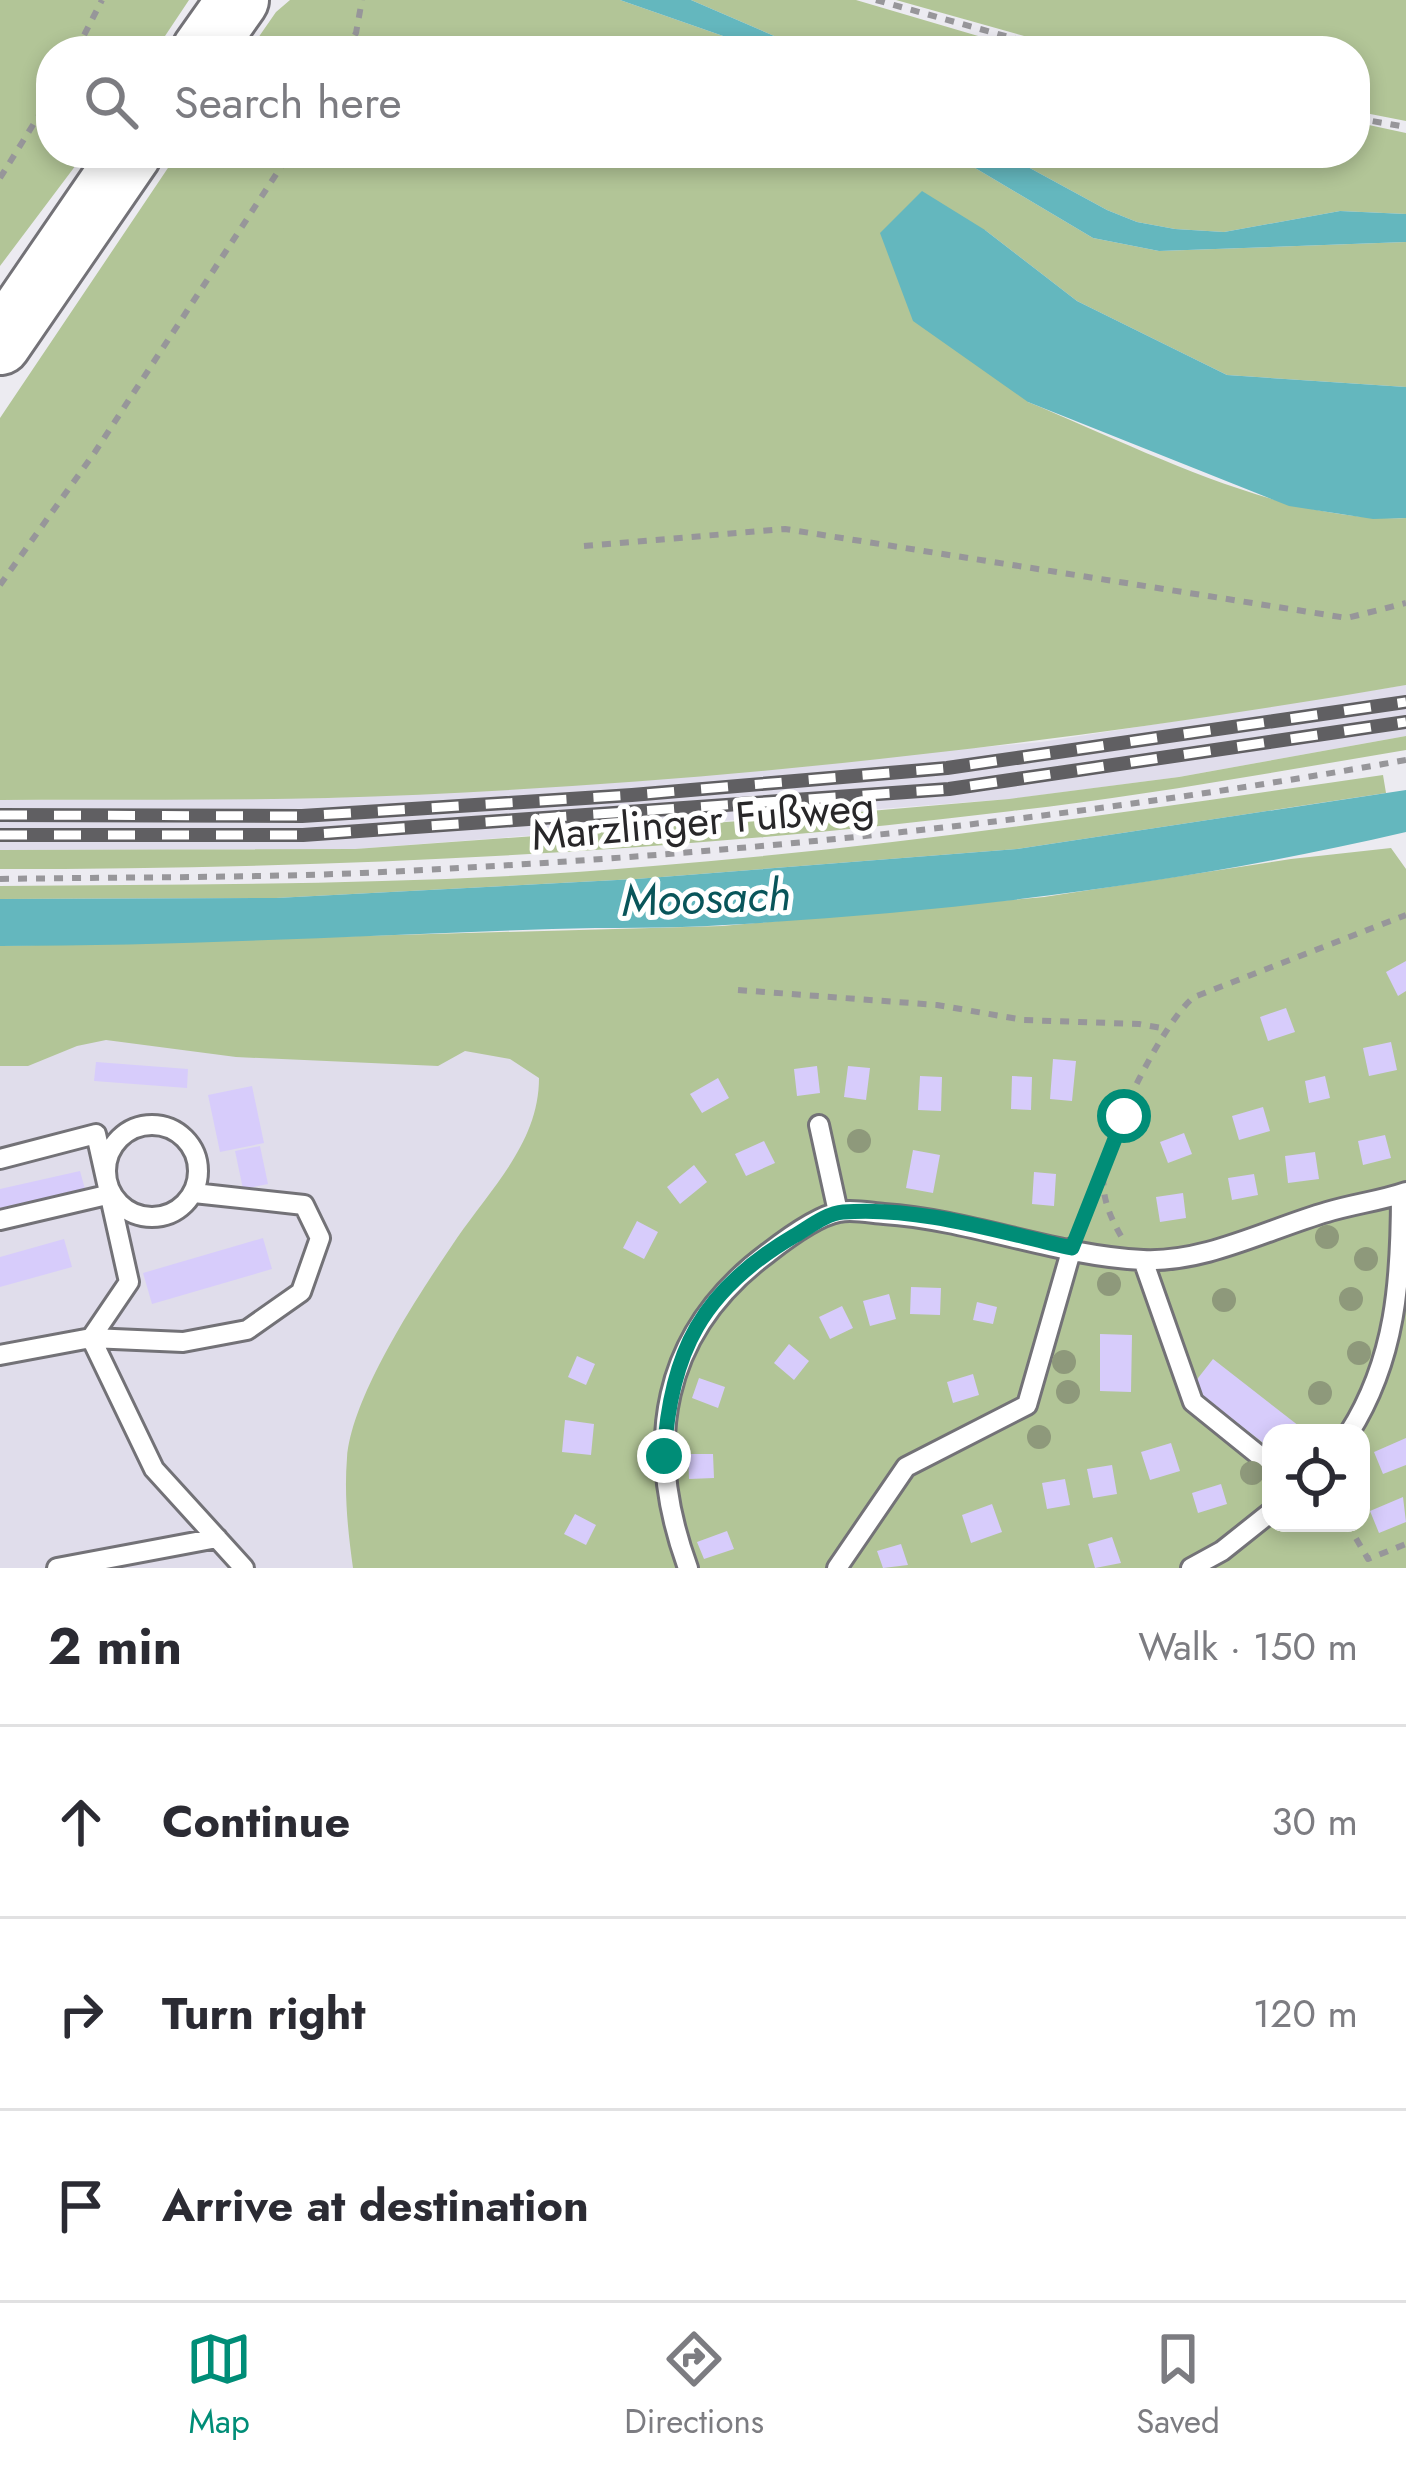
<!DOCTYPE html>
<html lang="en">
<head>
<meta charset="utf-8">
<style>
  body { margin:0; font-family:Jost,sans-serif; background:#f2f2f3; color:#2b2b33 }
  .controls { position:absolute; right:36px; bottom:36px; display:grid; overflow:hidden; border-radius:24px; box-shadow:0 6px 18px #0003 }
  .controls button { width:108px; height:108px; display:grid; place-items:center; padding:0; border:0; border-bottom:3px solid #e1e1e2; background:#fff; color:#2b2b33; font:60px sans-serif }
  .stop { position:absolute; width:36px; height:36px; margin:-27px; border:9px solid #008d77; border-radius:50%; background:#fff }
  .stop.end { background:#008d77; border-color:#fff; box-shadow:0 3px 12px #0008 }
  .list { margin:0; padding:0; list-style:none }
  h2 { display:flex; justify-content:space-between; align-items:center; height:156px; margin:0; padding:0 48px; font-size:51px }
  h2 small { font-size:39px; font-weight:400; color:#7c7c81 }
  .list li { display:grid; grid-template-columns:78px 1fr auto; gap:36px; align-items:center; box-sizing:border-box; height:192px; padding:0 48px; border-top:3px solid #e1e1e2 }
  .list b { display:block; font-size:45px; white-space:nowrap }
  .list em { font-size:39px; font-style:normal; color:#7c7c81 }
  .icon { flex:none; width:66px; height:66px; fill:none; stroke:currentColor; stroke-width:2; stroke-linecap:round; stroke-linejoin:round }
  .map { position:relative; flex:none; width:1406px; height:1568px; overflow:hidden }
  .search { position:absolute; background:#fff; box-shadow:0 6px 18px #0003; left:36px; right:36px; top:36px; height:132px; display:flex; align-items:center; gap:30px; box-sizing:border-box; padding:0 42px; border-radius:48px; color:#7c7c81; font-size:45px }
  .sheet { height:732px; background:#fff }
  nav { display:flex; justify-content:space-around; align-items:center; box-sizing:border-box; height:168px; border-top:3px solid #e1e1e2; background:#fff; font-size:33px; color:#7c7c81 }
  nav a { display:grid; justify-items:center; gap:6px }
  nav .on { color:#008d77 }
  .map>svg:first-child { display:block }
  .built { fill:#e0ddeb }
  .green { fill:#b2c597; fill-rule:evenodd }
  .water { fill:#64b7be }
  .building { fill:#d7ccfb }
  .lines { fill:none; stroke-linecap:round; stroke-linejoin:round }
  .service-casing { stroke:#737277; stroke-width:24 }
  .primary-casing { stroke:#737277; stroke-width:66 }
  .path { stroke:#97969a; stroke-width:6; stroke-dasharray:9 9; stroke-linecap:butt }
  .service { stroke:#fff; stroke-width:18 }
  .primary { stroke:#fff; stroke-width:60 }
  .rail-casing { stroke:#605f62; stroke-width:14 }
  .rail { stroke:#fff; stroke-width:9; stroke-dasharray:27; stroke-linecap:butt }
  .tree { fill:#8e997b }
  .route { stroke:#008d77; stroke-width:15 }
  .labels { text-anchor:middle; stroke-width:10; stroke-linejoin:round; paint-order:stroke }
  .street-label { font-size:42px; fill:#282729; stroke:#fff }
  .water-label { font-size:45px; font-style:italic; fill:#09555a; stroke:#fff }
</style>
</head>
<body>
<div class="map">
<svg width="1406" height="1568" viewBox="0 0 1406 1568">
  <rect width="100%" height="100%" fill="#ecebf1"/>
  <path class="built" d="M1406,685V736L1179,777L1010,799L355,849L0,850V800L329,798L559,785L1041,742Z
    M0,1025L575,1033L416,1568H0Z"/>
  <path class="green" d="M0,0H189L155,51H51V153H85L0,266Z
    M290,0H620L766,51H249L276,12Z
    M691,0H856L1029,51H809Z
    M896,0H1406V121L1355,111V51H1078Z
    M1355,122L1406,133V214L1340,211L1224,232L1175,229L1137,222L1107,210L1002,153H1355Z
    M178,153H950L1093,238L1159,251L1406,242V387L1227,375L1077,301L985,230L1028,402C1142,449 1281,523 1406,518V685C1050,746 689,787 328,798C219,801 109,799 0,800V418Z
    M1406,736V750C1275,772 1144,796 1012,811C676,852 338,869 0,869V850L355,849L824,815L1009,799L1179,777Z
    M1383,775L1386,793L1017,849L636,879L276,898L0,899V886C217,884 437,885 653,866C898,846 1140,810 1383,775Z
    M1391,848L1406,869V1568H353C348,1532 344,1495 347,1458C352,1394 421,1291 457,1238C492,1187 539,1142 539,1078L510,1059L465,1051L438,1066L236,1057L106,1040L77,1046L28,1066H0V946L722,926L1044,897L1291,859ZM1271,1433H1361V1523H1271Z"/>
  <path class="water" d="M620,0H691L809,51H766Z
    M950,153H1002L1107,210L1137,222L1175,229L1224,232L1340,211L1406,214V242L1159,251L1093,238Z
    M922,191L985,230L1077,301L1227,375L1406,387V518L1373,519L1289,506L1028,402L913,321L880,233Z
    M1406,790V832C1183,884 953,912 725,925C667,929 610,927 552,929C368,935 185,946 0,946V899L276,898L636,879L1017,849Z"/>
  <path class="building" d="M1406,961V991L1398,996L1386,972Z
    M1286,1008L1295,1032L1268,1041L1260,1017Z
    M1391,1042L1397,1070L1369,1076L1363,1048Z
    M1053,1059L1076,1061L1072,1101L1050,1099Z
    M96,1062L188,1069L187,1088L94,1081Z
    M817,1066L820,1093L797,1096L794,1069Z
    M848,1066L870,1068L866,1100L844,1097Z
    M920,1076L942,1077L941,1111L918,1110Z
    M1012,1076L1032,1077L1031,1110L1011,1109Z
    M1325,1076L1330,1098L1309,1103L1305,1081Z
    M718,1078L729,1098L702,1113L690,1094Z
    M252,1086L264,1143L220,1152L208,1095Z
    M1263,1107L1270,1131L1239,1140L1232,1116Z
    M1184,1133L1192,1154L1168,1163L1160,1142Z
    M1385,1135L1391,1158L1363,1165L1358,1141Z
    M764,1141L775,1163L746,1176L735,1154Z
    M260,1146L268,1184L243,1189L235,1151Z
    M913,1150L940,1155L933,1193L906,1188Z
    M1315,1152L1319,1179L1288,1183L1285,1156Z
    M694,1165L707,1182L680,1204L667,1187Z
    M80,1171L85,1189L0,1208V1189Z
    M1034,1172L1056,1174L1054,1206L1032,1204Z
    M1254,1174L1258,1195L1232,1200L1228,1178Z
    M1183,1193L1186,1218L1160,1222L1156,1197Z
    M637,1221L658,1232L644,1259L623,1248Z
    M263,1238L272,1269L152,1304L143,1273Z
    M64,1239L72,1267L0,1287V1257Z
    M911,1287L941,1288L940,1315L910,1314Z
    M889,1294L896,1319L870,1326L863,1301Z
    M977,1302L997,1307L993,1324L973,1320Z
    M842,1306L853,1328L830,1339L819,1317Z
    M1100,1334L1132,1335L1131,1392L1100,1391Z
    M789,1344L809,1361L794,1380L774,1363Z
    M577,1356L595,1364L586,1385L568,1377Z
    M1213,1359L1308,1433H1271V1449L1191,1387Z
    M973,1374L979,1395L953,1403L947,1382Z
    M699,1378L725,1387L718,1408L692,1398Z
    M565,1420L594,1424L591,1455L562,1452Z
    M1406,1438V1465L1383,1474L1374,1452Z
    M1171,1443L1180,1471L1150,1480L1141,1452Z
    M688,1454H713L714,1478L689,1479Z
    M1112,1465L1117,1494L1093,1498L1087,1469Z
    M1065,1479L1070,1505L1047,1509L1042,1483Z
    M1221,1484L1227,1504L1198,1513L1192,1493Z
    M1403,1497L1406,1522L1379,1533L1370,1511Z
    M992,1504L1002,1532L971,1543L962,1515Z
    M575,1514L596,1525L586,1545L564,1534Z
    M727,1531L734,1549L704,1559L697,1542Z
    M1112,1537L1121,1563L1095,1568L1088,1544Z
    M901,1544L908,1565L883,1568L877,1551Z"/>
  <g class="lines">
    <g class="service-casing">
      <path id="service" d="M106 1171a46 46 0 1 1 92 0a46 46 0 1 1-92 0Z
        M819,1125L838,1212
        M0,1159L96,1134L129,1282L91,1338
        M0,1220L111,1194
        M1143,1260L1193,1402L1271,1465
        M91,1338L183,1342L247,1330L301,1292L320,1238L304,1205L194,1193
        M0,1355L91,1338L154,1469L244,1568
        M1349,1433C1396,1359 1401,1280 1401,1194
        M57,1568L217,1538
        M688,1568C643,1445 660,1333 768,1253C786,1239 817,1216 839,1212C852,1209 871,1213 884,1214C972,1220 1056,1256 1143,1260C1205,1263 1268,1229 1327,1212C1353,1204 1380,1201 1406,1192
        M837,1568L906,1467L1027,1405L1072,1248
        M1191,1568L1222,1551L1271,1512"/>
    </g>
    <g class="primary-casing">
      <path id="primary" d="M202,51L238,0
        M0,344L131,153"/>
    </g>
    <path class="path" d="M876,0L1059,51
      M76,51L102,0
      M346,51L356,33L362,0
      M1355,118L1406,127
      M0,178L51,96
      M584,546L785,529L1347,618L1406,603
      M0,585L95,452L290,153
      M0,879C121,877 242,878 362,873C713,857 1061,822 1406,760
      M738,990L937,1005L1024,1020L1139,1024L1167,1029
      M1082,1225L1101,1182
      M1121,1236C1110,1217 1101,1196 1104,1173C1108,1133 1163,1022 1194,997L1406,915
      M1347,1523L1368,1559L1406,1544"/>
    <use href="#service" class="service"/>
    <use href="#primary" class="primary"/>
    <g class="rail-casing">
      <path id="rail" d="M0,815L302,816L632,795L947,768L1406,702
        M0,835H303L949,789L1406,722"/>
    </g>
    <use href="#rail" class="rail"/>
  </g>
  <g class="tree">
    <circle cx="859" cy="1141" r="12"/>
    <circle cx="1327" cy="1237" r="12"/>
    <circle cx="1366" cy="1259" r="12"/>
    <circle cx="1109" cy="1284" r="12"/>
    <circle cx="1351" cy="1299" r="12"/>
    <circle cx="1224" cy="1300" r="12"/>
    <circle cx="1359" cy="1353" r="12"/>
    <circle cx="1064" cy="1362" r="12"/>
    <circle cx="1068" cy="1392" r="12"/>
    <circle cx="1320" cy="1393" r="12"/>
    <circle cx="1039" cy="1437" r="12"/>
    <circle cx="1252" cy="1473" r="12"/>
  </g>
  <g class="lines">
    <path class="route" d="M664,1456C670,1352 702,1290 794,1236C808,1228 827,1213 843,1212C919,1206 999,1232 1072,1248L1124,1116"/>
  </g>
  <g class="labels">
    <g class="street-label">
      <text transform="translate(703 820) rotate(-5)" y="15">Marzlinger Fußweg</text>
    </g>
    <g class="water-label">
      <text transform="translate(706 897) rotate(-2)" y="16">Moosach</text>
    </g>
  </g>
</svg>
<div class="controls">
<button><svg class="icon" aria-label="locate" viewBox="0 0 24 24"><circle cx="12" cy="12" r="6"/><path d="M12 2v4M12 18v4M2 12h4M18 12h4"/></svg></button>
</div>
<div class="stop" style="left:1124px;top:1116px"></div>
<div class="stop end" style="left:664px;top:1456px"></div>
<div class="search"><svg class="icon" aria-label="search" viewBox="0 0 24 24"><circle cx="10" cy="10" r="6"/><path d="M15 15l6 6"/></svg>Search here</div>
</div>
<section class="sheet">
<h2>2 min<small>Walk · 150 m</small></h2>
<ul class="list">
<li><svg class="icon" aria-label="ahead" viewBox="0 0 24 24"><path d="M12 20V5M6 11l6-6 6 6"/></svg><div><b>Continue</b></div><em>30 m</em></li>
<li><svg class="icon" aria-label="right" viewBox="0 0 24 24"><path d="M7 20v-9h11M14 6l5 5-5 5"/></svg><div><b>Turn right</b></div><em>120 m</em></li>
<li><svg class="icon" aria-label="arrive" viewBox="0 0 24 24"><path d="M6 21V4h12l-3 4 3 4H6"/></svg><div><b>Arrive at destination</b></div></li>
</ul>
</section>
<nav>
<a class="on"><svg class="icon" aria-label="map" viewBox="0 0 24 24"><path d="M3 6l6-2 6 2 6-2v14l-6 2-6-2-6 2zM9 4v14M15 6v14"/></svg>Map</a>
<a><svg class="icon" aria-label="directions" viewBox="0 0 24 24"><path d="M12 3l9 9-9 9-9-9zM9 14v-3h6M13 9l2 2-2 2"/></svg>Directions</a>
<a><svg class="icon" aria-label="saved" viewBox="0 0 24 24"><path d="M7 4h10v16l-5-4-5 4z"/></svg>Saved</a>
</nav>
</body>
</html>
